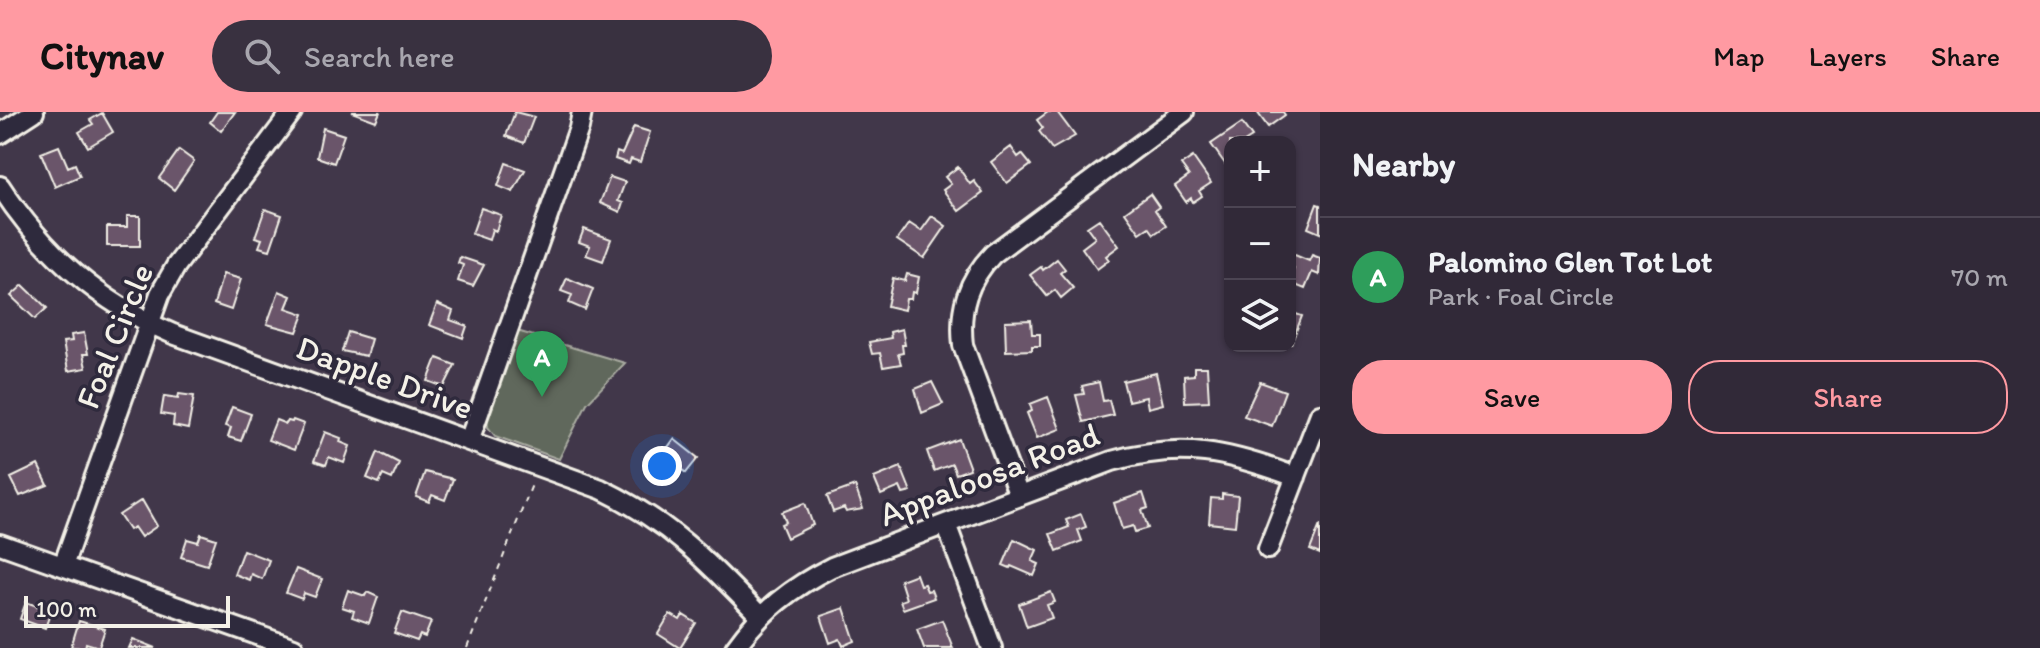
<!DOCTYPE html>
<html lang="en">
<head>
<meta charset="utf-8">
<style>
  body { margin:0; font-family:Itim,sans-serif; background:#393140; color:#f1f3f6 }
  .controls { position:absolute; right:24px; top:24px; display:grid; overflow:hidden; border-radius:16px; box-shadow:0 2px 6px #0004 }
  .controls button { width:72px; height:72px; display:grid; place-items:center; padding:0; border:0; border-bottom:2px solid #4c4553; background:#312938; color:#f1f3f6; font:40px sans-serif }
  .scale { position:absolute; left:24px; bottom:20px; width:206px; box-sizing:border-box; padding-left:8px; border:4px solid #f4f1e8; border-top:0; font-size:22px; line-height:28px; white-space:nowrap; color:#f4f1e8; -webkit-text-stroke:6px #2f2a3d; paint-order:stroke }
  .you { position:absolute; left:662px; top:354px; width:28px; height:28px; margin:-20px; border:6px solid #fff; border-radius:50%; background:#1a73e8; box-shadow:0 0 0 12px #1a73e833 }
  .badge { display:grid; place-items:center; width:52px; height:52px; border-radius:50%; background:#ff9aa2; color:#fff; font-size:26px; font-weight:700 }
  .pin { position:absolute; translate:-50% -66px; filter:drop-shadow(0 2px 4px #0008) }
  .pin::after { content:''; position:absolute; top:42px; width:28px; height:24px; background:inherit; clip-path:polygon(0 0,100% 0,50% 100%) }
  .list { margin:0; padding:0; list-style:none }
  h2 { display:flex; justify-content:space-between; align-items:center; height:104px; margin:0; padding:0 32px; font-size:34px }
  h2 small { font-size:26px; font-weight:400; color:#a8a6ae }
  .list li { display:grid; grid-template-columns:52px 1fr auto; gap:24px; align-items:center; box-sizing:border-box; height:120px; padding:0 32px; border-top:2px solid #4c4553 }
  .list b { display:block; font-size:30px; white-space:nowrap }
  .list p { margin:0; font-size:26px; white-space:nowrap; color:#a8a6ae }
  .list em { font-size:26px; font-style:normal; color:#a8a6ae }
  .actions { display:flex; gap:16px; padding:24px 32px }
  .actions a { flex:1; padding:18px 0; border:2px solid #ff9aa2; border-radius:32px; text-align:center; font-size:28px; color:#ff9aa2 }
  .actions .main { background:#ff9aa2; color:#111 }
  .icon { flex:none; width:44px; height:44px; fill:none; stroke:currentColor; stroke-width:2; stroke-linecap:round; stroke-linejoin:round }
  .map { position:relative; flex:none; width:1320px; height:536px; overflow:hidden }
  header { display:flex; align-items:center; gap:48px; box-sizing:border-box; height:112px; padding:0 40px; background:#ff9aa2; color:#111 }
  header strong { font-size:38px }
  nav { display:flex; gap:44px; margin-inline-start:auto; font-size:28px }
  .search { width:560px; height:72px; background:#393140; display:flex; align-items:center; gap:20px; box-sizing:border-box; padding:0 28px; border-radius:44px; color:#a8a6ae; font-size:30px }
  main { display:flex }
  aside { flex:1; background:#312938 }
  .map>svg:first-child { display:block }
  .green { fill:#60685b; stroke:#aaaca2; stroke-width:2 }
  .building { fill:#6b556a; stroke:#f4f1e8; stroke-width:2 }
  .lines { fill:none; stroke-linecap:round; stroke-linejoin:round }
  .minor-casing { stroke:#f4f1e8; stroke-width:24 }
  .path { stroke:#f4f1e8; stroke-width:2; stroke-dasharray:6 6; stroke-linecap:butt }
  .minor { stroke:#2f2a3d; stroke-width:18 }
  .labels { text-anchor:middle; stroke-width:7; stroke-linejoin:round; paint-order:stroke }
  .street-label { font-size:34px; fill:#f4f1e8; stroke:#2f2a3d }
</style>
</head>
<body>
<header>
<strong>Citynav</strong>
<div class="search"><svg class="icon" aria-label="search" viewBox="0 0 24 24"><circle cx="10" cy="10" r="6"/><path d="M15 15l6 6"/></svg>Search here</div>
<nav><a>Map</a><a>Layers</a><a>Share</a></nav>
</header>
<main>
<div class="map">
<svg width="1320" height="536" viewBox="0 0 1320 536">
  <rect width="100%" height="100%" fill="#41374a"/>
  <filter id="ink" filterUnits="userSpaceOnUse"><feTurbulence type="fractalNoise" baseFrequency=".0125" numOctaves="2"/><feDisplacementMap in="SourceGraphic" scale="16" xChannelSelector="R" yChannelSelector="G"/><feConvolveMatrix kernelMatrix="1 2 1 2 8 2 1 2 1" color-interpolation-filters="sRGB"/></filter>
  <g filter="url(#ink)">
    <path class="green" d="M517,219L625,251L587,291L559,347L495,324L488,315L486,300Z"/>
    <path class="building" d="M217,0H235L221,19L210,10Z
      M352,0H380L376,9Z
      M515,0L534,5L524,31L506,24Z
      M1048,0H1057L1075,24L1052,37L1039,19L1043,16L1037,8Z
      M1257,0H1283L1285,3L1268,15Z
      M102,1L113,20L88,35L79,20L93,12L90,8Z
      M1242,11L1252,25L1244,30H1230L1228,56L1211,32Z
      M634,15L650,20L640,50L631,47L629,52L615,47L617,40L622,42Z
      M323,16L344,23L334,51L317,45Z
      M59,34L68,55L75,52L80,64L55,75L41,41Z
      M1011,35L1018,45L1022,42L1031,53L1007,71L991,50Z
      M179,38L194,49L174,78L159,66Z
      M1193,45L1211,71L1199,79L1202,84L1193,90L1191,86L1186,90L1175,74L1189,64L1181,53Z
      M506,51L525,58L513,80L498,74Z
      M958,55L970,72L974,69L983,81L959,99L943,78L951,72L945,65Z
      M610,65L625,70L618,89L623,91L620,100L600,91Z
      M1150,82L1159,95L1155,98L1166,114L1154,122L1149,115L1140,121L1125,100Z
      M1317,92L1320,93V121L1308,116Z
      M481,96L501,103L496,119L492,117L489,128L472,122Z
      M265,97L282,103L270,138L259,135L262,127L255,125Z
      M127,104H140V134H107V115H127Z
      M932,104L946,114L924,146L897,128L909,111L921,119Z
      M1099,107L1119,134L1106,144L1109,148L1097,157L1082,136L1095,126L1087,115Z
      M584,117L611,127L603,149L586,143L590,134L579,130Z
      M1290,141L1309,149L1312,143L1320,146L1319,163L1312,160L1305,177L1290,171L1294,156L1290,154Z
      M460,145L484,153L473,174L458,169L463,153L458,151Z
      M1057,147L1065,157L1060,161L1073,176L1061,186L1055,178L1047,184L1030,163L1041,155L1043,158Z
      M223,162L241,167L231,198L214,192Z
      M907,162L919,165L916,181L912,180L911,187H906L904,198L887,194L893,166L905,169Z
      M567,166L593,177L585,198L569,191L572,183L561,179Z
      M23,173L47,196L35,207L11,184Z
      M279,179L291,184L286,196L304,202L297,220L267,212Z
      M437,192L453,199L450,208L467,214L463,226L429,213Z
      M1290,200L1302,204L1291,232H1290Z
      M1031,208L1032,222H1040V234H1032V238L1006,239L1005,209Z
      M902,217L905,233H902L903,241L898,242L901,252L883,255L880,241L872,242L869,230L891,226L890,220Z
      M348,220L371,227L366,244L342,239Z
      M84,221L88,242H83L86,256L68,259L63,230L72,229L71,223Z
      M437,246L455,253L444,275L428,269Z
      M1194,255H1207L1209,289L1185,290L1184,264L1194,263Z
      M1156,261L1163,292L1148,296L1146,285L1128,289L1123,269Z
      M932,270L943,292L922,301L915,277Z
      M1099,270L1103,289L1109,288L1113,303L1083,310L1076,283L1084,282L1082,274Z
      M1260,270L1285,279L1272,314L1244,304Z
      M179,282L194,284L188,317L173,314L174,304L161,302L164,284L178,286Z
      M1048,285L1060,317L1037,326L1027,301L1032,299L1030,292Z
      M232,295L251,302L241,329L228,325L231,316L225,314Z
      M276,308L286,312L288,309L292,310L293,308L304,312L294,338L268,328Z
      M325,320L341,326L340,330L350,334L344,351L329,345L326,353L314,349Z
      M674,327L698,346L686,361L663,342Z
      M959,327L970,357L956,362L952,352L934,359L927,339Z
      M378,340L399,351L392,367L383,363L379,371L367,366Z
      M38,353L48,373L20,384L11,366Z
      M901,355L911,380L903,382L900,375L881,383L874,366Z
      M425,360L453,367L445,388L432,383L429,390L416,385Z
      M855,374L863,397L846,400L844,396L833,400L827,384Z
      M1143,381L1148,396L1142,398L1148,416L1135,420L1133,414L1122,417L1114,391Z
      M1222,382L1238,384L1235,414L1209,411L1211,386L1222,387Z
      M142,388L157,414L141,425L134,415L129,418L119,403Z
      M805,391L813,413L787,426L781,412L786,410L782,400Z
      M1081,402L1086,415L1078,418L1082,429L1057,439L1050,422L1069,415L1066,408Z
      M1320,413V442L1310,438Z
      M201,422L216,427L207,453L181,445L187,427L198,430Z
      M1014,427L1037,438L1032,449L1039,452L1034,464L1011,454L1010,456L1003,453Z
      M243,438L269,448L262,467L251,462L249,468L234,462Z
      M296,457L322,467L315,485L304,481L302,487L286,481Z
      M916,462L920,473L924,472L927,479L931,478L934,486L903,497L900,489L906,487L900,468Z
      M348,478L365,484L367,480L378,485L369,511L352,505L354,499L342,495Z
      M1051,480L1055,490L1047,493L1052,506L1027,515L1019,492Z
      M26,490L51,499L45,516L20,507Z
      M844,496L855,529L843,534L840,527L830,531L821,504Z
      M402,500L431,510L425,525L420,523L417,529L394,521Z
      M670,502L680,508L683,503L696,511L680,536L658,522Z
      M942,508L953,536H924L917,517Z
      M79,509L105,517L99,535L86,531L85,536L71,535Z
      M133,527L156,536H129Z"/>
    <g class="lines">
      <g class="minor-casing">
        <path id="minor" d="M0,22L34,0
          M0,74C44,142 99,190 173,222L601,377C670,410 708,450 760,504
          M469,329L579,16L582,0
          M1019,384L963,233C959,197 967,169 993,142L1184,0
          M946,412L992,536
          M0,432L294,536
          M1268,437L1320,302
          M63,454L160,182L176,154L292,0
          M735,536C761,499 792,475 832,455L1112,349C1182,329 1229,340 1296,365"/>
      </g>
      <path class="path" d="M467,536L533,370"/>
      <use href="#minor" class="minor"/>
    </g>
  </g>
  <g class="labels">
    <g class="street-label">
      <text transform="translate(114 224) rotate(-68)" y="12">Foal Circle</text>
      <text transform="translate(385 265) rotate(20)" y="12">Dapple Drive</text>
      <text transform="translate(989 362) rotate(-21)" y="12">Appaloosa Road</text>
    </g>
  </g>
</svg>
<div class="controls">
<button>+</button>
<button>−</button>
<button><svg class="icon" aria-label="layers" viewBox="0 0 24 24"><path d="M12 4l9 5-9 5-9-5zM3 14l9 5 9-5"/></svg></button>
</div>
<div class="scale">100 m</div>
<div class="you"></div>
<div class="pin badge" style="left:542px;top:285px;background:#2e9e5b">A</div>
</div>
<aside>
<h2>Nearby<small></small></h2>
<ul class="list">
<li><span class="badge" style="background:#2e9e5b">A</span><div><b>Palomino Glen Tot Lot</b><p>Park · Foal Circle</p></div><em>70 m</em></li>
</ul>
<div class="actions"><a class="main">Save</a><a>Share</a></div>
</aside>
</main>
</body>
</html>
